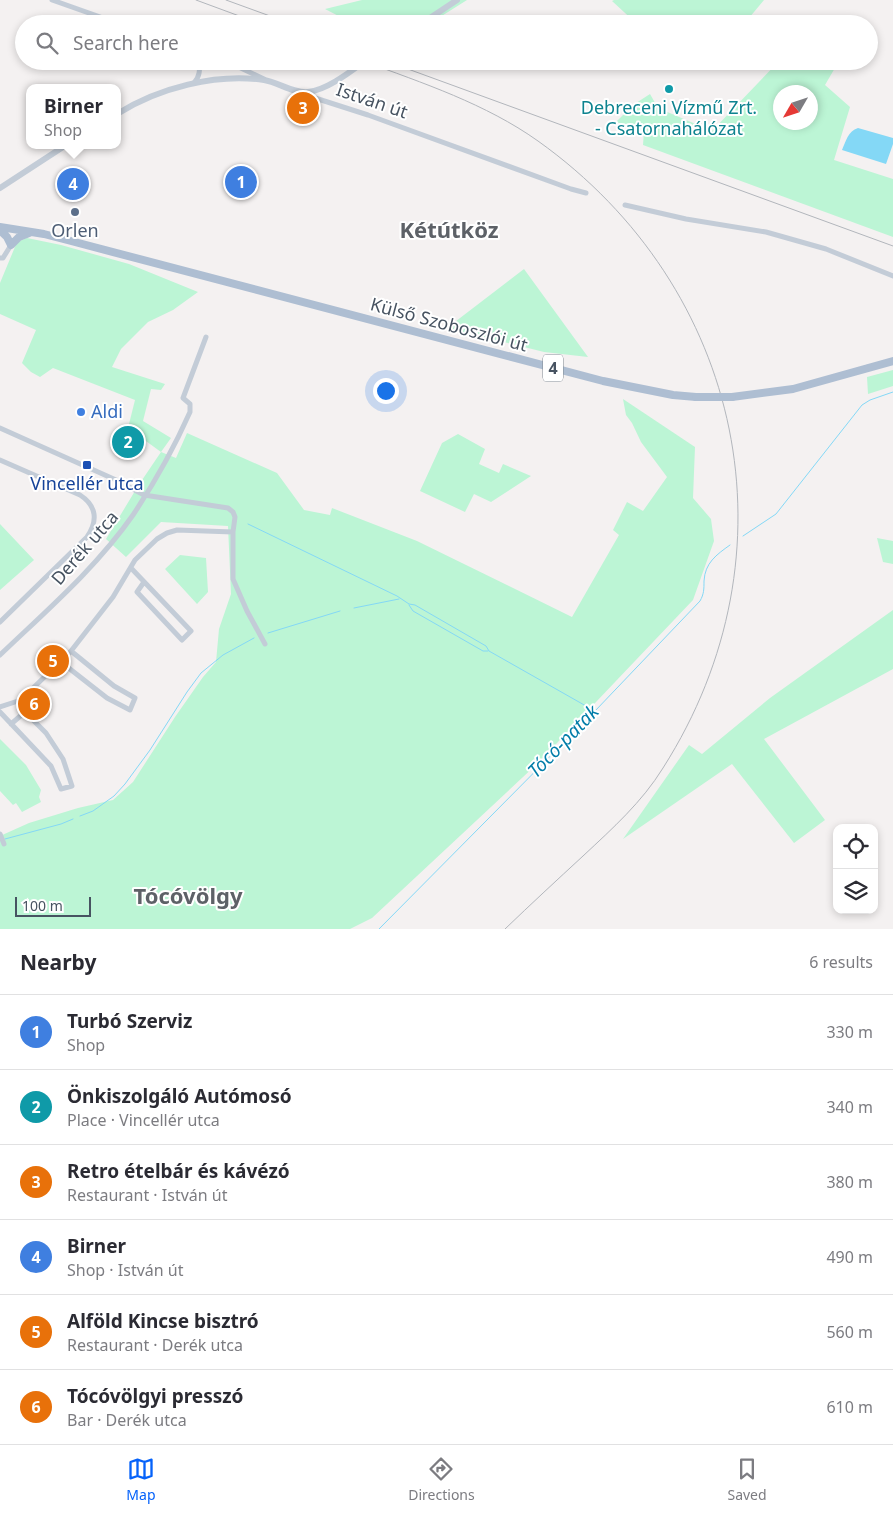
<!DOCTYPE html>
<html lang="en">
<head>
<meta charset="utf-8">
<style>
  body { margin:0; font-family:"Noto Sans",sans-serif; background:#f7f7f7; color:#2b2b33 }
  .controls { position:absolute; right:15px; bottom:15px; display:grid; overflow:hidden; border-radius:10px; box-shadow:0 2px 8px #0003 }
  .controls button { width:45px; height:45px; display:grid; place-items:center; padding:0; border:0; border-bottom:1px solid #e1e1e2; background:#fff; color:#2b2b33; font:25px sans-serif }
  .compass { position:absolute; left:773px; top:85px; width:45px; height:45px; border-radius:50%; background:#fff; box-shadow:0 2px 8px #0003; rotate:231deg }
  .scale { position:absolute; left:15px; bottom:12px; width:76px; box-sizing:border-box; padding-left:5px; border:2px solid #475361; border-top:0; font-size:14px; line-height:18px; white-space:nowrap; color:#475361; -webkit-text-stroke:4px #fff; paint-order:stroke }
  .you { position:absolute; left:385px; top:390px; width:18px; height:18px; margin:-12px; border:4px solid #fff; border-radius:50%; background:#1a73e8; box-shadow:0 0 0 8px #1a73e833 }
  .badge { display:grid; place-items:center; width:32px; height:32px; border-radius:50%; background:#0562fa; color:#fff; font-size:16px; font-weight:700 }
  .pin { position:absolute; translate:-50% -50%; border:2px solid #fff; box-shadow:0 1px 5px #0006 }
  .popup { position:absolute; left:26px; top:84px; width:95px; height:65px; box-sizing:border-box; display:grid; place-content:center; border-radius:10px; background:#fff; filter:drop-shadow(0 1px 4px #0005); font-size:16px; white-space:nowrap; color:#7c7c81 }
  .popup b { font-size:19px; color:#2b2b33 }
  .popup::after { content:''; position:absolute; left:50%; top:100%; margin-left:-10px; border:10px solid transparent; border-top-color:#fff }
  .list { margin:0; padding:0; list-style:none }
  h2 { display:flex; justify-content:space-between; align-items:center; height:65px; margin:0; padding:0 20px; font-size:21px }
  h2 small { font-size:16px; font-weight:400; color:#7c7c81 }
  .list li { display:grid; grid-template-columns:32px 1fr auto; gap:15px; align-items:center; box-sizing:border-box; height:75px; padding:0 20px; border-top:1px solid #e1e1e2 }
  .list b { display:block; font-size:19px; white-space:nowrap }
  .list p { margin:0; font-size:16px; white-space:nowrap; color:#7c7c81 }
  .list em { font-size:16px; font-style:normal; color:#7c7c81 }
  .icon { flex:none; width:28px; height:28px; fill:none; stroke:currentColor; stroke-width:2; stroke-linecap:round; stroke-linejoin:round }
  .map { position:relative; flex:none; width:893px; height:929px; overflow:hidden }
  .search { position:absolute; background:#fff; box-shadow:0 2px 8px #0003; left:15px; right:15px; top:15px; height:55px; display:flex; align-items:center; gap:12px; box-sizing:border-box; padding:0 18px; border-radius:28px; color:#7c7c81; font-size:19px }
  .sheet { height:515px; background:#fff }
  nav { display:flex; justify-content:space-around; align-items:center; box-sizing:border-box; height:70px; border-top:1px solid #e1e1e2; background:#fff; font-size:14px; color:#7c7c81 }
  nav a { display:grid; justify-items:center; gap:2px }
  nav .on { color:#0562fa }
  .map>svg:first-child { display:block }
  .green { fill:#bcf5d5; fill-rule:evenodd }
  .water { fill:#84d8f6 }
  .lines { fill:none; stroke-linecap:round; stroke-linejoin:round }
  .stream { stroke:#84d8f6; stroke-width:1 }
  .minor { stroke:#c3ccd7; stroke-width:5 }
  .tertiary { stroke:#c3ccd7; stroke-width:6 }
  .primary { stroke:#aebed2; stroke-width:8 }
  .rail { stroke:#b2b6bc; stroke-width:1 }
  .primary-bridge { stroke:#aebed2; stroke-width:8 }
  .culture-dot { fill:#0f9aa8; stroke:#fff; stroke-width:2 }
  .service-dot { fill:#5c6f8a; stroke:#fff; stroke-width:2 }
  .shop-dot { fill:#3f7fe0; stroke:#fff; stroke-width:2 }
  .transit-dot { fill:#1a4fb4; stroke:#fff; stroke-width:2 }
  .labels { text-anchor:middle; stroke-width:4; stroke-linejoin:round; paint-order:stroke }
  .shield { fill:#fff; stroke:#7e8790; stroke-width:1 }
  .shield-label { font-size:16px; font-weight:bold; fill:#475361 }
  .street-label { font-size:18px; fill:#475361; stroke:#fff }
  .culture-label { font-size:18px; fill:#0d838f; stroke:#fff }
  .service-label { font-size:18px; fill:#4e5e75; stroke:#fff }
  .shop-label { font-size:18px; fill:#366cbe; stroke:#fff; text-anchor:start }
  .transit-label { font-size:18px; fill:#164399; stroke:#fff }
  .water-label { font-size:19px; font-style:italic; fill:#027da9; stroke:#fff }
  .district-label { font-size:22px; font-weight:bold; fill:#5d6167; stroke:#fff }
</style>
</head>
<body>
<div class="map">
<svg width="893" height="929" viewBox="0 0 893 929">
  <rect width="100%" height="100%" fill="#f4f1f1"/>
  <path class="green" d="M362,0H467L429,24H354L325,9Z
    M614,0H764L744,24H637L612,1Z
    M779,61H839L825,85L850,107L834,160L893,179V237L643,145L644,131L616,122L633,105L650,94L658,108L712,131ZM780,92H810V122H780Z
    M27,238L61,245L129,264L198,292L173,310L148,322L121,349L112,367L165,384L161,390L151,389L143,421L171,438L161,452L176,458L187,433L277,473L304,510L330,515L332,508L417,541L572,617L619,535L613,530L627,502L643,511L667,477L641,442L632,423L626,415L623,399L695,447L693,498L711,519L714,541L693,600L538,763L372,918L350,929H0V836L29,823L78,808L113,800L133,782L175,717L203,677L216,662L219,629L231,594L228,526L161,522L126,557L106,539L138,486L161,452L128,428L135,400L53,368L40,377L31,372L22,363L36,330L0,314V283L17,242Z
    M524,269L588,357L544,352L447,328Z
    M893,370V386L868,394L867,377Z
    M458,434L485,449L479,464L499,473L503,464L531,476L491,502L474,494L465,512L420,491L442,443Z
    M0,524L34,560L0,590Z
    M877,538L893,541V564L883,562Z
    M180,555L206,558L208,592L197,604L165,569Z
    M893,610V669L764,739L825,820L794,843L732,764L623,839L689,745L702,754L770,698Z
    M0,739L26,765L41,790L39,797L41,802L22,812L16,803L13,805L0,791Z"/>
  <path class="water" d="M858,128L893,138V144L886,164L842,150C846,141 848,131 858,128Z"/>
  <g class="lines">
    <path class="stream" d="M248,524L397,596L409,604L415,605L486,646L489,651L586,706
      M743,536L776,514L862,405L870,400L893,392
      M409,605L413,611L483,651H488
      M354,608L399,599
      M268,633L340,611
      M588,707L594,710
      M80,816L93,811L114,796L125,784L150,750L187,692L201,673L223,655L254,638
      M5,839L61,824L73,819
      M379,929L595,711L700,601C704,594 704,589 704,581C705,563 716,555 730,545"/>
    <path class="minor" d="M52,0L120,24
      M226,61L264,79
      M194,83C200,76 200,70 199,61
      M303,93L315,98L368,115L571,189L586,193
      M625,205L686,219L766,232L826,249L893,276
      M0,258H3L11,245
      M0,428L116,480L144,495L228,508L233,512L235,517L233,532V579L247,611L265,644
      M0,460L80,495C97,506 98,521 87,537L0,622
      M131,568L191,631L182,640L137,592L144,582
      M0,655C46,611 96,568 133,515C155,482 174,448 190,412V404L183,398L206,337
      M61,662L107,698L130,710L135,698L114,686L71,651
      M0,707L18,701L27,694L71,651L113,597L135,560L157,539L167,533L177,530L233,532
      M0,712L51,766L61,789L72,786L63,759L46,733L25,712L11,724
      M0,834L4,844"/>
    <path class="tertiary" d="M421,24L457,0
      M117,114C158,88 216,73 264,80C278,82 294,94 308,92C327,90 350,72 365,61
      M0,188L66,145"/>
    <path class="primary" d="M0,227L44,234L71,241L603,381L673,395L696,397
      M0,230L7,237L11,245
      M11,245L19,237L29,233
      M732,397L793,389L893,361"/>
    <path class="rail" d="M196,0L261,24
      M226,0L292,24
      M363,61C423,83 486,104 538,141C744,288 800,553 663,768C642,802 613,828 583,856C557,880 531,904 505,929
      M386,61L893,246"/>
    <path class="primary-bridge" d="M696,397H732"/>
  </g>
  <circle class="culture-dot" cx="669" cy="89" r="5"/>
  <circle class="service-dot" cx="75" cy="212" r="5"/>
  <circle class="shop-dot" cx="81" cy="412" r="5"/>
  <rect class="transit-dot" x="82" y="460" width="10" height="10" rx="2.5"/>
  <g class="labels">
    <rect class="shield" x="543" y="354.5" width="20" height="27" rx="4"/>
    <g class="shield-label">
      <text x="553" y="374">4</text>
    </g>
    <g class="street-label">
      <text transform="translate(372 101) rotate(19)" y="6">István út</text>
      <text transform="translate(449 325) rotate(15)" y="6">Külső Szoboszlói út</text>
      <text transform="translate(85 548) rotate(-49)" y="6">Derék utca</text>
    </g>
    <g class="culture-label">
      <text x="669" y="114">Debreceni Vízmű Zrt.<tspan x="669" dy="21">- Csatornahálózat</tspan></text>
    </g>
    <g class="service-label">
      <text x="75" y="237">Orlen</text>
    </g>
    <g class="shop-label">
      <text x="91" y="418">Aldi</text>
    </g>
    <g class="transit-label">
      <text x="87" y="490">Vincellér utca</text>
    </g>
    <g class="water-label">
      <text transform="translate(563 741) rotate(-46)" y="7">Tócó-patak</text>
    </g>
    <g class="district-label">
      <text x="449" y="238">Kétútköz</text>
      <text x="188" y="904">Tócóvölgy</text>
    </g>
  </g>
</svg>
<div class="controls">
<button><svg class="icon" aria-label="locate" viewBox="0 0 24 24"><circle cx="12" cy="12" r="6"/><path d="M12 2v4M12 18v4M2 12h4M18 12h4"/></svg></button>
<button><svg class="icon" aria-label="layers" viewBox="0 0 24 24"><path d="M12 4l9 5-9 5-9-5zM3 14l9 5 9-5"/></svg></button>
</div>
<svg class="compass" viewBox="-18 -18 36 36"><path d="M0-13l5 13h-10z" fill="#e53935"/><path d="M0 13l5-13h-10z" fill="#7c7c81"/></svg>
<div class="scale">100 m</div>
<div class="you"></div>
<div class="pin badge" style="left:241px;top:182px;background:#3f7fe0">1</div>
<div class="pin badge" style="left:128px;top:442px;background:#0f9aa8">2</div>
<div class="pin badge" style="left:303px;top:108px;background:#e8710a">3</div>
<div class="pin badge" style="left:73px;top:184px;background:#3f7fe0">4</div>
<div class="popup"><b>Birner</b>Shop</div>
<div class="pin badge" style="left:53px;top:661px;background:#e8710a">5</div>
<div class="pin badge" style="left:34px;top:704px;background:#e8710a">6</div>
<div class="search"><svg class="icon" aria-label="search" viewBox="0 0 24 24"><circle cx="10" cy="10" r="6"/><path d="M15 15l6 6"/></svg>Search here</div>
</div>
<section class="sheet">
<h2>Nearby<small>6 results</small></h2>
<ul class="list">
<li><span class="badge" style="background:#3f7fe0">1</span><div><b>Turbó Szerviz</b><p>Shop</p></div><em>330 m</em></li>
<li><span class="badge" style="background:#0f9aa8">2</span><div><b>Önkiszolgáló Autómosó</b><p>Place · Vincellér utca</p></div><em>340 m</em></li>
<li><span class="badge" style="background:#e8710a">3</span><div><b>Retro ételbár és kávézó</b><p>Restaurant · István út</p></div><em>380 m</em></li>
<li><span class="badge" style="background:#3f7fe0">4</span><div><b>Birner</b><p>Shop · István út</p></div><em>490 m</em></li>
<li><span class="badge" style="background:#e8710a">5</span><div><b>Alföld Kincse bisztró</b><p>Restaurant · Derék utca</p></div><em>560 m</em></li>
<li><span class="badge" style="background:#e8710a">6</span><div><b>Tócóvölgyi presszó</b><p>Bar · Derék utca</p></div><em>610 m</em></li>
</ul>
</section>
<nav>
<a class="on"><svg class="icon" aria-label="map" viewBox="0 0 24 24"><path d="M3 6l6-2 6 2 6-2v14l-6 2-6-2-6 2zM9 4v14M15 6v14"/></svg>Map</a>
<a><svg class="icon" aria-label="directions" viewBox="0 0 24 24"><path d="M12 3l9 9-9 9-9-9zM9 14v-3h6M13 9l2 2-2 2"/></svg>Directions</a>
<a><svg class="icon" aria-label="saved" viewBox="0 0 24 24"><path d="M7 4h10v16l-5-4-5 4z"/></svg>Saved</a>
</nav>
</body>
</html>
